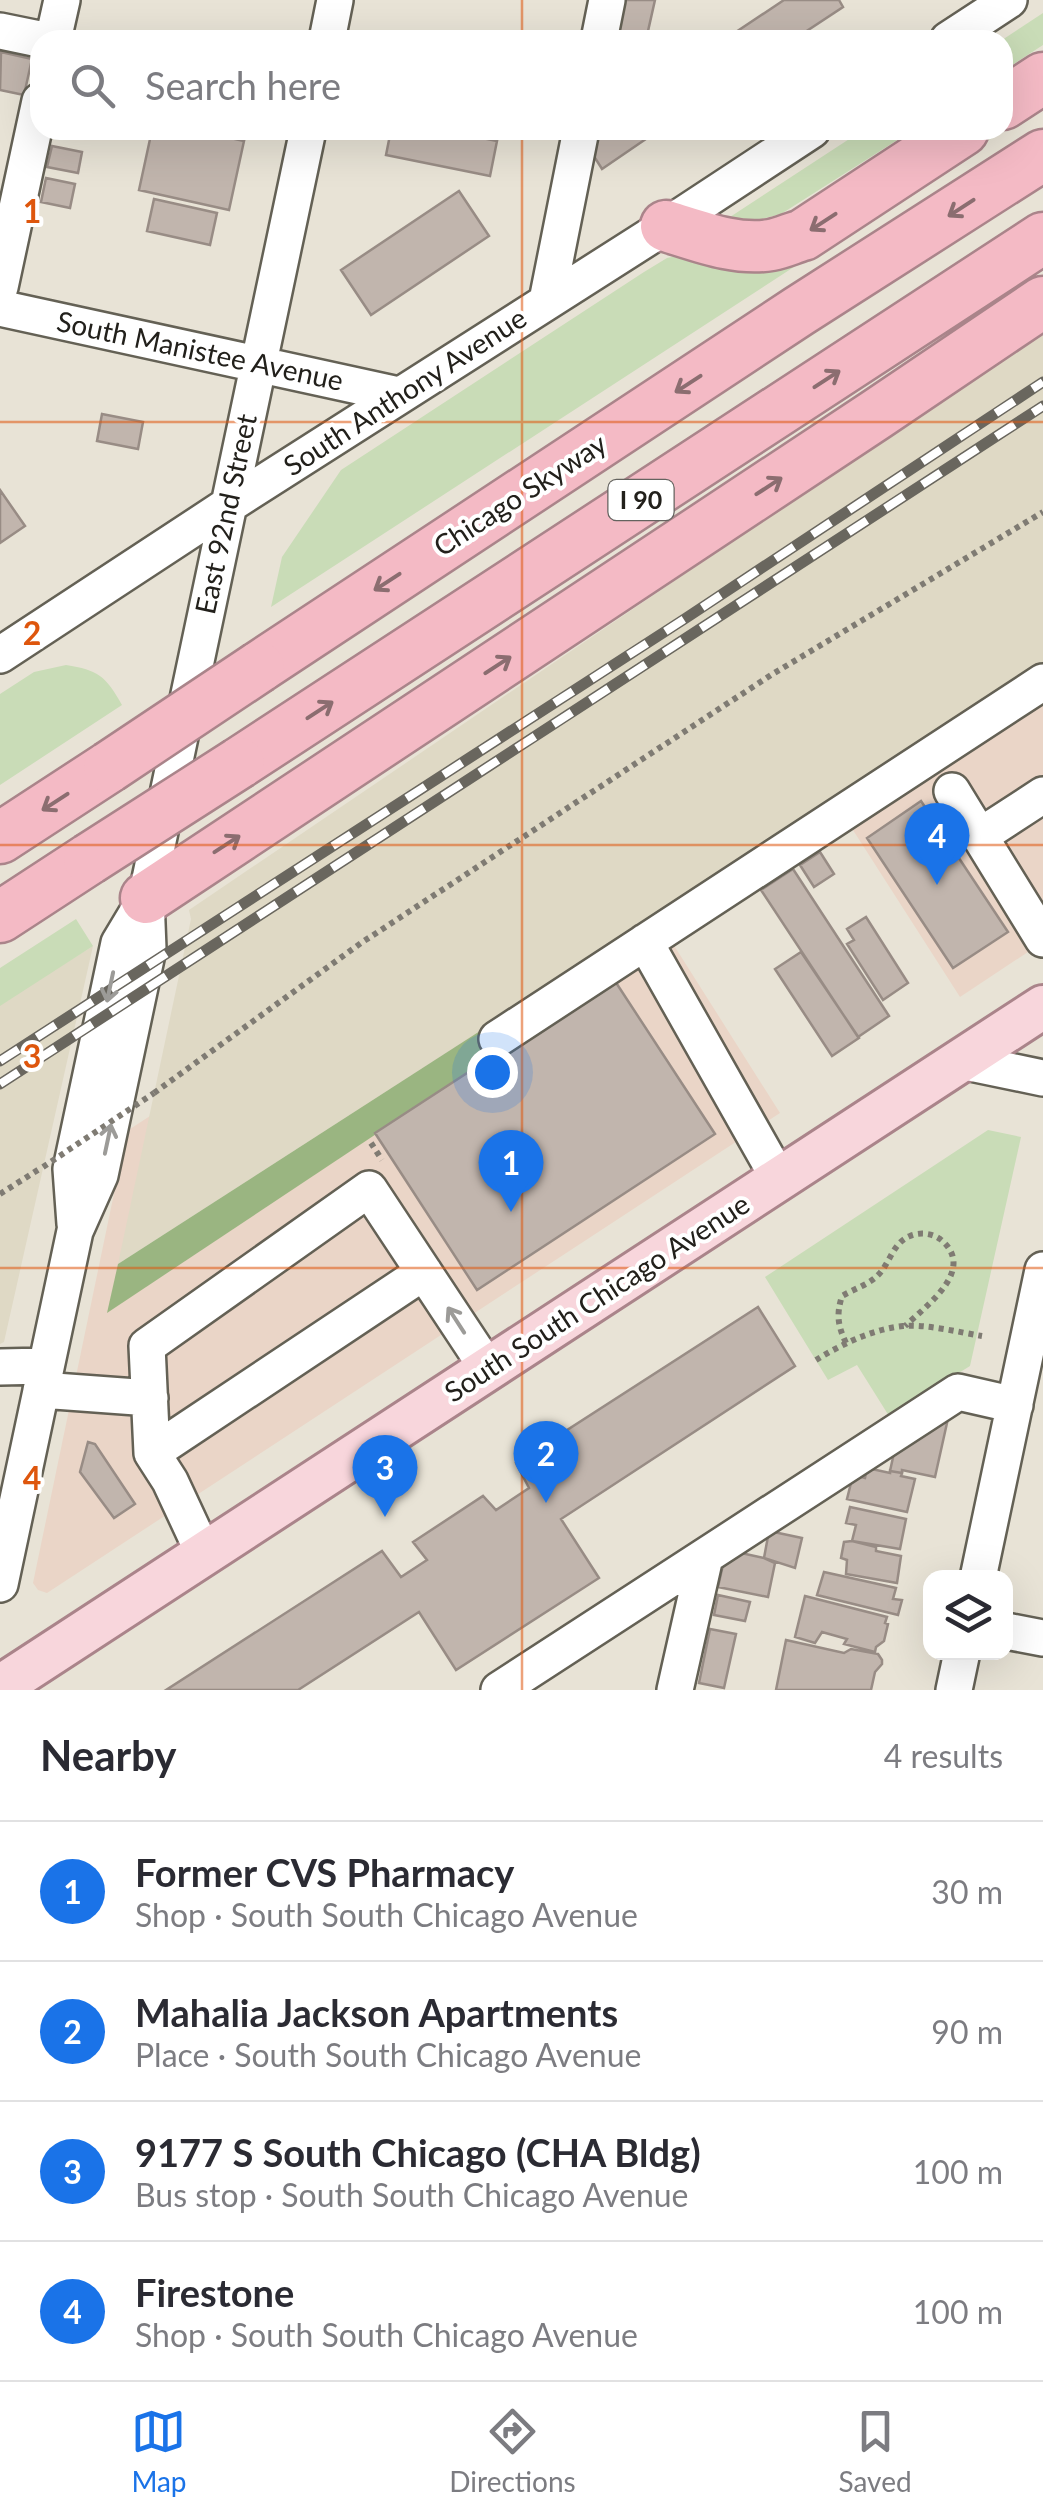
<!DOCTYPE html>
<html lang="en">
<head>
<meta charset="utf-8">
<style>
  body { margin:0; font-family:Lato,sans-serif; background:#f7f7f7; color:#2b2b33 }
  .controls { position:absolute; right:30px; bottom:30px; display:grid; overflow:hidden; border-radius:20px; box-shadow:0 10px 40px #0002 }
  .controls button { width:90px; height:90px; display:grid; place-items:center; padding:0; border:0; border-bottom:2px solid #e1e1e2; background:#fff; color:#2b2b33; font:50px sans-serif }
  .you { position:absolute; left:492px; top:1072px; width:35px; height:35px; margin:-25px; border:8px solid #fff; border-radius:50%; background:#1a73e8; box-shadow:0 0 0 15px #1a73e833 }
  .badge { display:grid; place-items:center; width:65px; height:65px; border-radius:50%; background:#1a73e8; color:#fff; font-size:32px; font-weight:700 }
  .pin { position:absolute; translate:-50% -82px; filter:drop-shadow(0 2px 5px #0008) }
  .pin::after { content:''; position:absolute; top:52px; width:35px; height:30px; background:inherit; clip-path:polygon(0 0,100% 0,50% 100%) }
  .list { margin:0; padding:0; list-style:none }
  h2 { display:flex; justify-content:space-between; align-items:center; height:130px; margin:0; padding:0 40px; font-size:42px }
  h2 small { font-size:32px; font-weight:400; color:#7c7c81 }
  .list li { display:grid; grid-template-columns:65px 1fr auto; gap:30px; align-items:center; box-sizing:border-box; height:140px; padding:0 40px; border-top:2px solid #e1e1e2 }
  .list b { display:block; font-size:38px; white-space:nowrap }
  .list p { margin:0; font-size:32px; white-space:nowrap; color:#7c7c81 }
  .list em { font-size:32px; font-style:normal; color:#7c7c81 }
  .icon { flex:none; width:55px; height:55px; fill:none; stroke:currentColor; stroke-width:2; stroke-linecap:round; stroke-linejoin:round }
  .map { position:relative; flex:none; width:1043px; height:1690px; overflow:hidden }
  .search { position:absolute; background:#fff; box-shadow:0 10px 40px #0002; left:30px; right:30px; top:30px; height:110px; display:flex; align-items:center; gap:25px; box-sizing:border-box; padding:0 35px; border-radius:30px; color:#7c7c81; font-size:38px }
  .sheet { height:690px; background:#fff }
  nav { display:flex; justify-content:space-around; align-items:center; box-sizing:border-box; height:140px; border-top:2px solid #e1e1e2; background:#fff; font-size:28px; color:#7c7c81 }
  nav a { display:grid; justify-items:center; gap:5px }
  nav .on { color:#1a73e8 }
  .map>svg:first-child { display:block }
  .commercial { fill:#ead5c7 }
  .built { fill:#dfd9c5 }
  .green { fill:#c9dcb7 }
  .forest { fill:#9ab581 }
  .building { fill:#c1b5ad; stroke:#988c85; stroke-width:2.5 }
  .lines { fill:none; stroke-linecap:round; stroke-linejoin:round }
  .minor-casing { stroke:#646155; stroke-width:40 }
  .major-casing { stroke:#aa848a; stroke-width:48 }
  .highway-casing { stroke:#aa848a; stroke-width:55 }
  .path { stroke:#7f7b73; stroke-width:6; stroke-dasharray:5 5; stroke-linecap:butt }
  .minor { stroke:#fff; stroke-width:35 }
  .major { stroke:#f8d6dc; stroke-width:42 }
  .highway { stroke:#f4bac5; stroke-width:50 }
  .rail-casing { stroke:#69665e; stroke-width:11 }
  .rail { stroke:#fff; stroke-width:8; stroke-dasharray:22; stroke-linecap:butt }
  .highway-bridge-casing { stroke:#aa848a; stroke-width:55; stroke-linecap:butt }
  .path-bridge { stroke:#7f7b73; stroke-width:6; stroke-dasharray:5 5; stroke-linecap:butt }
  .highway-bridge { stroke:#f4bac5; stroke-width:50 }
  .oneway { stroke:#8b6d70 }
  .oneway2 { stroke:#9c9b98 }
  .grid { fill:none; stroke:#de560d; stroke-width:2.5; stroke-opacity:0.55 }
  .labels { text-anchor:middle; stroke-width:8; stroke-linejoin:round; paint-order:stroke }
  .shield { fill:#fff; stroke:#64635f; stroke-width:2.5 }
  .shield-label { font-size:25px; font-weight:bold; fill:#22201b }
  .street-label { font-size:28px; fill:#22201b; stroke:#fff }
  .grid-label { font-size:32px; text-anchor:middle; font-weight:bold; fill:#de560d; stroke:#fff; stroke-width:8; stroke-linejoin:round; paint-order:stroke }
</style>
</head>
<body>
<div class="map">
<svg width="1043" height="1690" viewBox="0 0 1043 1690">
  <rect width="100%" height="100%" fill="#e8e3d6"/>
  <path class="commercial" d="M1043,669V942L960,997L835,802Z
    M656,917L780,1113L47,1593L38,1590L33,1583L127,1131L150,1116L119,1264Z"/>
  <path class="built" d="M1043,331V669L118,1264L191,919L189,910Z
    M93,946L4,1342L0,1344V1004Z"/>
  <path class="green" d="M1043,13V45L1003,71L1002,40Z
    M1043,105L271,607L282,557L341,470L644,272L667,258L686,254L804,250L989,130H1003V121Z
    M863,130H913L781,214L755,221L731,219L730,217Z
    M66,665C98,670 106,676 122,705L0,785V694L34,672Z
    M76,919L93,946L0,1006V968Z
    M988,1130L1021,1137L970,1366L889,1416L857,1365L828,1380L765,1277Z"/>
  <path class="forest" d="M480,1031L495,1055L107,1313L118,1264Z"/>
  <path class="building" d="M621,0H655L646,40H613Z
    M784,0H839L843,7L793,40H724Z
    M1,52L32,59L24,95L0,90Z
    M152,130H194L244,141L229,210L139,190Z
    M194,130H247L244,141Z
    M391,130H443L497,141L490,176L386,155Z
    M594,130H659L602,169L590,150Z
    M52,146L82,152L78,173L47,167Z
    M46,178L75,184L70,208L41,202Z
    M459,191L489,236L371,315L341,270Z
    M154,199L217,213L210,245L147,231Z
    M102,414L143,422L138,449L97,441Z
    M0,490L25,526L0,543Z
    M921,801L1008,932L953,968L867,838Z
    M820,852L834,874L814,887L800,865Z
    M793,869L889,1016L858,1037L761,890Z
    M866,917L908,983L883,1000L847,944L854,940L847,929Z
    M801,952L859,1038L832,1056L775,969Z
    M613,978L715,1134L477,1290L375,1133Z
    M758,1307L795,1366L561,1519L599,1578L456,1670L419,1612L298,1690H166L382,1551L401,1577L427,1560L413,1542L483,1496L496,1510L529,1488L516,1463Z
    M934,1420L947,1423L935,1477L902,1470V1473L890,1471L896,1444Z
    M88,1442L95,1444L135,1504L114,1518L80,1472Z
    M867,1468L890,1473V1471L902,1473L901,1476L915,1479L907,1512L847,1499L853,1475L865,1478Z
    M850,1507L906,1519L900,1549L852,1541L856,1525L846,1523Z
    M769,1531L802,1538L795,1568L764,1558Z
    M852,1541L876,1547V1551L901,1556L897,1583L846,1574L847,1560L841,1558L844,1542Z
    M732,1551L764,1558L775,1563L768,1597L718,1587L725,1556Z
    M824,1572L896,1588L893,1599L902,1600L898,1615L817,1595Z
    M718,1595L750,1602L745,1621L714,1615Z
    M805,1596L887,1617L885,1623L888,1624L884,1641L876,1647L875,1652L844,1644L847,1639L822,1632L815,1643L795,1637Z
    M710,1629L736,1634L724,1688L699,1683Z
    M786,1640L844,1653L851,1649L878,1654L882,1660V1664L875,1672L871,1690H776Z"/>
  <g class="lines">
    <g class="minor-casing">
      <path id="minor" d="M0,31L44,40
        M53,40L62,0
        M327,40L335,0
        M599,40L607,0
        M948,40L1009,0
        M0,287L40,101
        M547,301L581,130
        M0,308L399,395
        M0,655L227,506L666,226L812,130
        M952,791L1043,939
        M980,836L1043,795
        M645,942L779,1179
        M497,1039L1043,682
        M961,1061L1043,1078
        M75,1224L71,1169L119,943L146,898
        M0,1367L46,1366
        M41,1390L150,1398
        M152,1453L424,1272
        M204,1554L170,1481L152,1453L147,1346L369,1189L488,1369
        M978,1578L1043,1270
        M0,1584L75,1231L100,1175L148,949L146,898L308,130
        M1006,1631L1043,1638
        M499,1690L958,1392L1015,1405
        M675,1690L705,1557
        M954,1690L962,1652"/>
    </g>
    <g class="major-casing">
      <path id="major" d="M0,1687L1043,1007"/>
    </g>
    <g class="highway-casing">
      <path id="highway" d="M1003,104L1043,78
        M666,226C699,236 736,251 771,245C782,243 792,238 803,235L963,130
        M259,667L799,311L1043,155
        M239,763L1043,238
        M0,838L109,767
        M146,898L877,414L1043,302
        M0,917L89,859"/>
    </g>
    <path class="path" d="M154,1093L361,943L771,675L1043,512
      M371,1143L382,1160
      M0,1194L41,1168
      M846,1343C838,1326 836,1315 842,1296C852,1290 867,1285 876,1277C890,1265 892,1243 910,1236C919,1232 932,1233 940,1239C978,1269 926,1306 905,1326
      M816,1360C842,1344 873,1329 903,1326C926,1324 958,1332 982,1336"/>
    <use href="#minor" class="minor"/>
    <use href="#major" class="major"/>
    <use href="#highway" class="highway"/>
    <g class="rail-casing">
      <path id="rail" d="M0,1061L686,618L1043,382
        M0,1084L1043,406"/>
    </g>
    <use href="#rail" class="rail"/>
    <g class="highway-bridge-casing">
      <path id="highway-bridge" d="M109,767L259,667
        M89,859L239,763"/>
    </g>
    <path class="path-bridge" d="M43,1167L154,1093"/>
    <use href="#highway-bridge" class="highway-bridge"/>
  </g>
  <defs><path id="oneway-shaft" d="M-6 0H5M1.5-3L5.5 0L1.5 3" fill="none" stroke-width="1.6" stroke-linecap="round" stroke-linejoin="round" transform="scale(2.5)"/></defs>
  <g class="oneway">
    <use href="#oneway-shaft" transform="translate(961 208) rotate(147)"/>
    <use href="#oneway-shaft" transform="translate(823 222) rotate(147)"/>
    <use href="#oneway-shaft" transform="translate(827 379) rotate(-33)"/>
    <use href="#oneway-shaft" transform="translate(688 384) rotate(147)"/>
    <use href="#oneway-shaft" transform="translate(769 486) rotate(-33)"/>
    <use href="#oneway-shaft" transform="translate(387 582) rotate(147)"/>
    <use href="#oneway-shaft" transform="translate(498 665) rotate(-33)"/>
    <use href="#oneway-shaft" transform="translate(320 710) rotate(-33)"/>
    <use href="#oneway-shaft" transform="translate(55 802) rotate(147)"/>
    <use href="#oneway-shaft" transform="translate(227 844) rotate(-33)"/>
  </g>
  <g class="oneway2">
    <use href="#oneway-shaft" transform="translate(110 987) rotate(102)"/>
    <use href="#oneway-shaft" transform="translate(108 1139) rotate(-78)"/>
    <use href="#oneway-shaft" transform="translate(456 1320) rotate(-123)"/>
  </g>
  <path class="grid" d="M522,0V40M522,130V1690M0,422H1043M0,845H1043M0,1268H1043"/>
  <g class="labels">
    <rect class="shield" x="608.5" y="480" width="65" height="40" rx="8"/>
    <g class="shield-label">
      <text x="641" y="509">I 90</text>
    </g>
    <g class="street-label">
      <text transform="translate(200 351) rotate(12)" y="10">South Manistee Avenue</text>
      <text transform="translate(405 392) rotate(-33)" y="10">South Anthony Avenue</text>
      <text transform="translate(520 495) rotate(-33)" y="10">Chicago Skyway</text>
      <text transform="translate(226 514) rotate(-78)" y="10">East 92nd Street</text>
      <text transform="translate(597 1298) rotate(-33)" y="10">South South Chicago Avenue</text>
    </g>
  </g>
  <g class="grid-label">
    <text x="32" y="223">1</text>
    <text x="32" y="645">2</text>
    <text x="32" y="1068">3</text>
    <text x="32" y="1490">4</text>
  </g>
</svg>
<div class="controls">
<button><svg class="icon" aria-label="layers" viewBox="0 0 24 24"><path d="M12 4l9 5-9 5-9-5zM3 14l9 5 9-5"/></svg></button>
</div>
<div class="you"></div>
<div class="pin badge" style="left:511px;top:1212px">1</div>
<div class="pin badge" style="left:546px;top:1503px">2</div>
<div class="pin badge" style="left:385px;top:1517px">3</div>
<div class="pin badge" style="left:937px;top:885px">4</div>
<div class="search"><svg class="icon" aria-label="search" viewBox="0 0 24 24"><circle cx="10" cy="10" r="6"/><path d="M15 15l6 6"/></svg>Search here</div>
</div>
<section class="sheet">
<h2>Nearby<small>4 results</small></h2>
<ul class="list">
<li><span class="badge">1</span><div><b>Former CVS Pharmacy</b><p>Shop · South South Chicago Avenue</p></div><em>30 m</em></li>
<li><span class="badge">2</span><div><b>Mahalia Jackson Apartments</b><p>Place · South South Chicago Avenue</p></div><em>90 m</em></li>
<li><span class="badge">3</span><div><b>9177 S South Chicago (CHA Bldg)</b><p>Bus stop · South South Chicago Avenue</p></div><em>100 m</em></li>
<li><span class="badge">4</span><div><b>Firestone</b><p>Shop · South South Chicago Avenue</p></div><em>100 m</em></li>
</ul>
</section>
<nav>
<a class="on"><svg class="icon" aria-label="map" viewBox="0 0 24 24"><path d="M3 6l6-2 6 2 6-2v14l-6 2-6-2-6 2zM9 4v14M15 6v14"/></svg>Map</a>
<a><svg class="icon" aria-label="directions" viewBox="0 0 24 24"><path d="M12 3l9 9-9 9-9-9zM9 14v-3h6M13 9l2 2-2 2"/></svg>Directions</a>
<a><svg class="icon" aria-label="saved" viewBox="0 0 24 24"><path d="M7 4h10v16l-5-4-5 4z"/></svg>Saved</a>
</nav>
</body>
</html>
